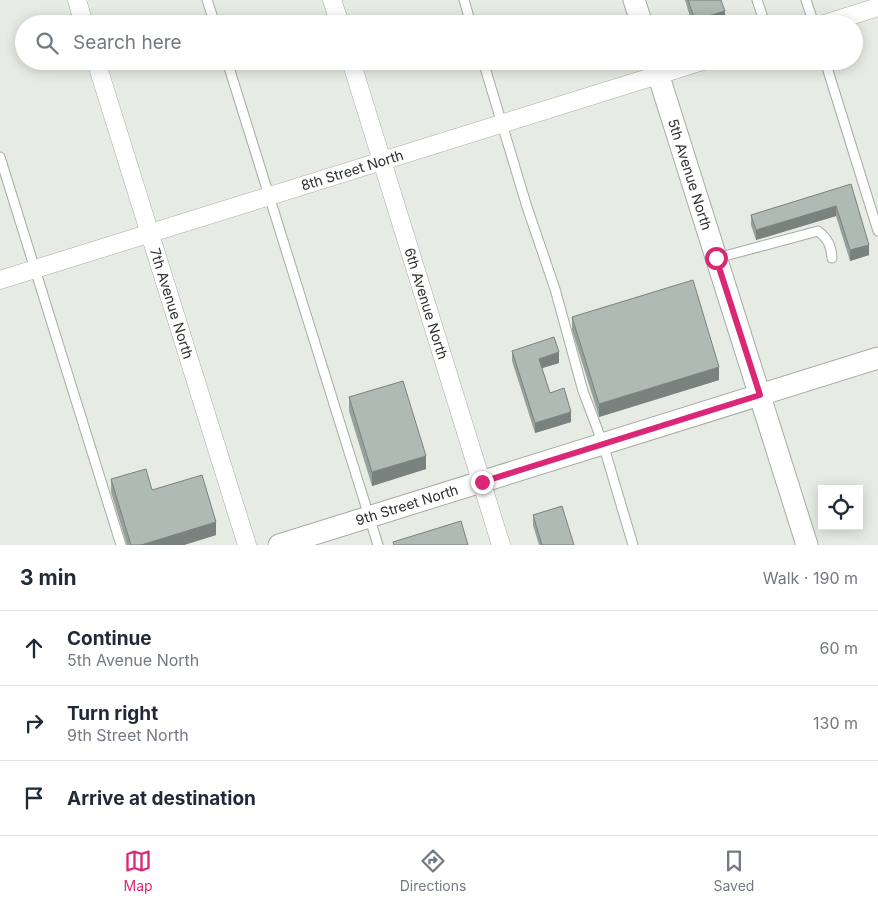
<!DOCTYPE html>
<html lang="en">
<head>
<meta charset="utf-8">
<style>
  body { margin:0; font-family:Inter,sans-serif; background:#f2f2f3; color:#1f2937 }
  .controls { position:absolute; right:15px; bottom:15px; display:grid; overflow:hidden; border-radius:0px; box-shadow:0 2px 12px #0003 }
  .controls button { width:45px; height:45px; display:grid; place-items:center; padding:0; border:0; border-bottom:1px solid #e0e1e3; background:#fff; color:#1f2937; font:25px sans-serif }
  .stop { position:absolute; width:15px; height:15px; margin:-11px; border:4px solid #db2777; border-radius:50%; background:#fff }
  .stop.end { background:#db2777; border-color:#fff; box-shadow:0 1px 5px #0008 }
  .list { margin:0; padding:0; list-style:none }
  h2 { display:flex; justify-content:space-between; align-items:center; height:65px; margin:0; padding:0 20px; font-size:21px }
  h2 small { font-size:16px; font-weight:400; color:#747a83 }
  .list li { display:grid; grid-template-columns:32px 1fr auto; gap:15px; align-items:center; box-sizing:border-box; height:75px; padding:0 20px; border-top:1px solid #e0e1e3 }
  .list b { display:block; font-size:19px; white-space:nowrap }
  .list p { margin:0; font-size:16px; white-space:nowrap; color:#747a83 }
  .list em { font-size:16px; font-style:normal; color:#747a83 }
  .icon { flex:none; width:28px; height:28px; fill:none; stroke:currentColor; stroke-width:2; stroke-linecap:round; stroke-linejoin:round }
  .map { position:relative; flex:none; width:878px; height:545px; overflow:hidden }
  .search { position:absolute; background:#fff; box-shadow:0 2px 12px #0003; left:15px; right:15px; top:15px; height:55px; display:flex; align-items:center; gap:12px; box-sizing:border-box; padding:0 18px; border-radius:28px; color:#747a83; font-size:19px }
  .sheet { height:290px; background:#fff }
  nav { display:flex; justify-content:space-around; align-items:center; box-sizing:border-box; height:70px; border-top:1px solid #e0e1e3; background:#fff; font-size:14px; color:#747a83 }
  nav a { display:grid; justify-items:center; gap:2px }
  nav .on { color:#db2777 }
  .map>svg:first-child { display:block }
  .lines { fill:none; stroke-linecap:round; stroke-linejoin:round }
  .service-casing { stroke:#a6aca4; stroke-width:11 }
  .minor-casing { stroke:#a6aca4; stroke-width:19 }
  .tertiary-casing { stroke:#a6aca4; stroke-width:23 }
  .service { stroke:#fff; stroke-width:9 }
  .minor { stroke:#fff; stroke-width:18 }
  .tertiary { stroke:#fff; stroke-width:21 }
  .wall { fill:#96a09c }
  .shaded-wall { fill:#7a827f }
  .building { fill:#afbab5; stroke:#7a827f }
  .route { stroke:#db2777; stroke-width:6 }
  .labels { text-anchor:middle; stroke-width:5; stroke-linejoin:round; paint-order:stroke }
  .street-label { font-size:14px; fill:#2d302c; stroke:#f3f9f0 }
</style>
</head>
<body>
<div class="map">
<svg width="878" height="545" viewBox="0 0 878 545">
  <rect width="100%" height="100%" fill="#e6ece3"/>
  <g class="lines">
    <g class="service-casing">
      <path id="service" d="M207,0L215,24
        M464,0L471,24
        M757,0L765,24
        M806,0L814,24
        M227,61L378,545
        M483,61L527,207L555,289L583,391L603,444L633,545
        M825,61L878,231
        M0,157L121,545
        M717,258L818,231C828,239 831,245 832,258"/>
    </g>
    <g class="minor-casing">
      <g id="minor">
        <path d="M77,0L84,24"/>
        <path d="M332,0L340,24"/>
        <path d="M824,24L878,7"/>
        <path id="s1" d="M96,61L247,545"/>
        <path id="s2" d="M351,61L501,545"/>
        <path id="s3" d="M0,280L703,61"/>
      </g>
    </g>
    <g class="tertiary-casing">
      <g id="tertiary">
        <path d="M634,0L642,24"/>
        <path id="s4" d="M654,61L807,545"/>
        <path id="s5" d="M279,545L878,358"/>
      </g>
    </g>
    <use href="#service" class="service"/>
    <use href="#minor" class="minor"/>
    <use href="#tertiary" class="tertiary"/>
  </g>
  <path class="wall" d="M685,0H721L725,21L717,24H692Z
    M851,184L869,255L850,261L836,216L756,240L751,225V215Z
    M572,317L719,380L599,417L572,330Z
    M512,351L559,363L542,368L550,393L571,422L535,433L512,361Z
    M349,397L426,469L372,486L349,411Z
    M111,479L152,490L216,535L184,545H127L111,492Z
    M533,515L574,545H539L533,525Z"/>
  <path class="shaded-wall" d="M725,11V21L717,24H695V20Z
    M836,206V216L756,240V230Z
    M869,245V255L850,261V250Z
    M559,352V363L539,369V359Z
    M719,367V380L599,417V404Z
    M571,412V422L535,433V423Z
    M426,456V469L372,486V472Z
    M216,522V535L184,545H141Z"/>
  <path class="building" d="M688,0H721L725,11L695,20Z
    M851,184L869,245L850,250L836,206L756,230L751,215Z
    M693,280L719,367L599,404L572,317Z
    M554,337L559,352L539,359L550,393L564,388L571,412L535,423L512,351Z
    M403,381L426,456L372,472L349,397Z
    M146,469L152,490L202,475L216,522L141,545H131L111,479Z
    M562,506L574,545H542L533,515Z
    M461,521L468,545H394L393,542Z"/>
  <g class="lines">
    <path class="route" d="M482,482L760,395L716,258"/>
  </g>
  <g class="labels">
    <g class="street-label">
      <text dy="5" stroke="none"><textPath href="#s3" startOffset="369">8th Street North</textPath></text>
      <text dy="5" stroke="none"><textPath href="#s4" startOffset="119">5th Avenue North</textPath></text>
      <text dy="5" stroke="none"><textPath href="#s1" startOffset="254">7th Avenue North</textPath></text>
      <text dy="5" stroke="none"><textPath href="#s2" startOffset="254">6th Avenue North</textPath></text>
      <text dy="5" stroke="none"><textPath href="#s5" startOffset="134">9th Street North</textPath></text>
    </g>
  </g>
</svg>
<div class="controls">
<button><svg class="icon" aria-label="locate" viewBox="0 0 24 24"><circle cx="12" cy="12" r="6"/><path d="M12 2v4M12 18v4M2 12h4M18 12h4"/></svg></button>
</div>
<div class="stop" style="left:716px;top:258px"></div>
<div class="stop end" style="left:482px;top:482px"></div>
<div class="search"><svg class="icon" aria-label="search" viewBox="0 0 24 24"><circle cx="10" cy="10" r="6"/><path d="M15 15l6 6"/></svg>Search here</div>
</div>
<section class="sheet">
<h2>3 min<small>Walk · 190 m</small></h2>
<ul class="list">
<li><svg class="icon" aria-label="ahead" viewBox="0 0 24 24"><path d="M12 20V5M6 11l6-6 6 6"/></svg><div><b>Continue</b><p>5th Avenue North</p></div><em>60 m</em></li>
<li><svg class="icon" aria-label="right" viewBox="0 0 24 24"><path d="M7 20v-9h11M14 6l5 5-5 5"/></svg><div><b>Turn right</b><p>9th Street North</p></div><em>130 m</em></li>
<li><svg class="icon" aria-label="arrive" viewBox="0 0 24 24"><path d="M6 21V4h12l-3 4 3 4H6"/></svg><div><b>Arrive at destination</b></div></li>
</ul>
</section>
<nav>
<a class="on"><svg class="icon" aria-label="map" viewBox="0 0 24 24"><path d="M3 6l6-2 6 2 6-2v14l-6 2-6-2-6 2zM9 4v14M15 6v14"/></svg>Map</a>
<a><svg class="icon" aria-label="directions" viewBox="0 0 24 24"><path d="M12 3l9 9-9 9-9-9zM9 14v-3h6M13 9l2 2-2 2"/></svg>Directions</a>
<a><svg class="icon" aria-label="saved" viewBox="0 0 24 24"><path d="M7 4h10v16l-5-4-5 4z"/></svg>Saved</a>
</nav>
</body>
</html>
